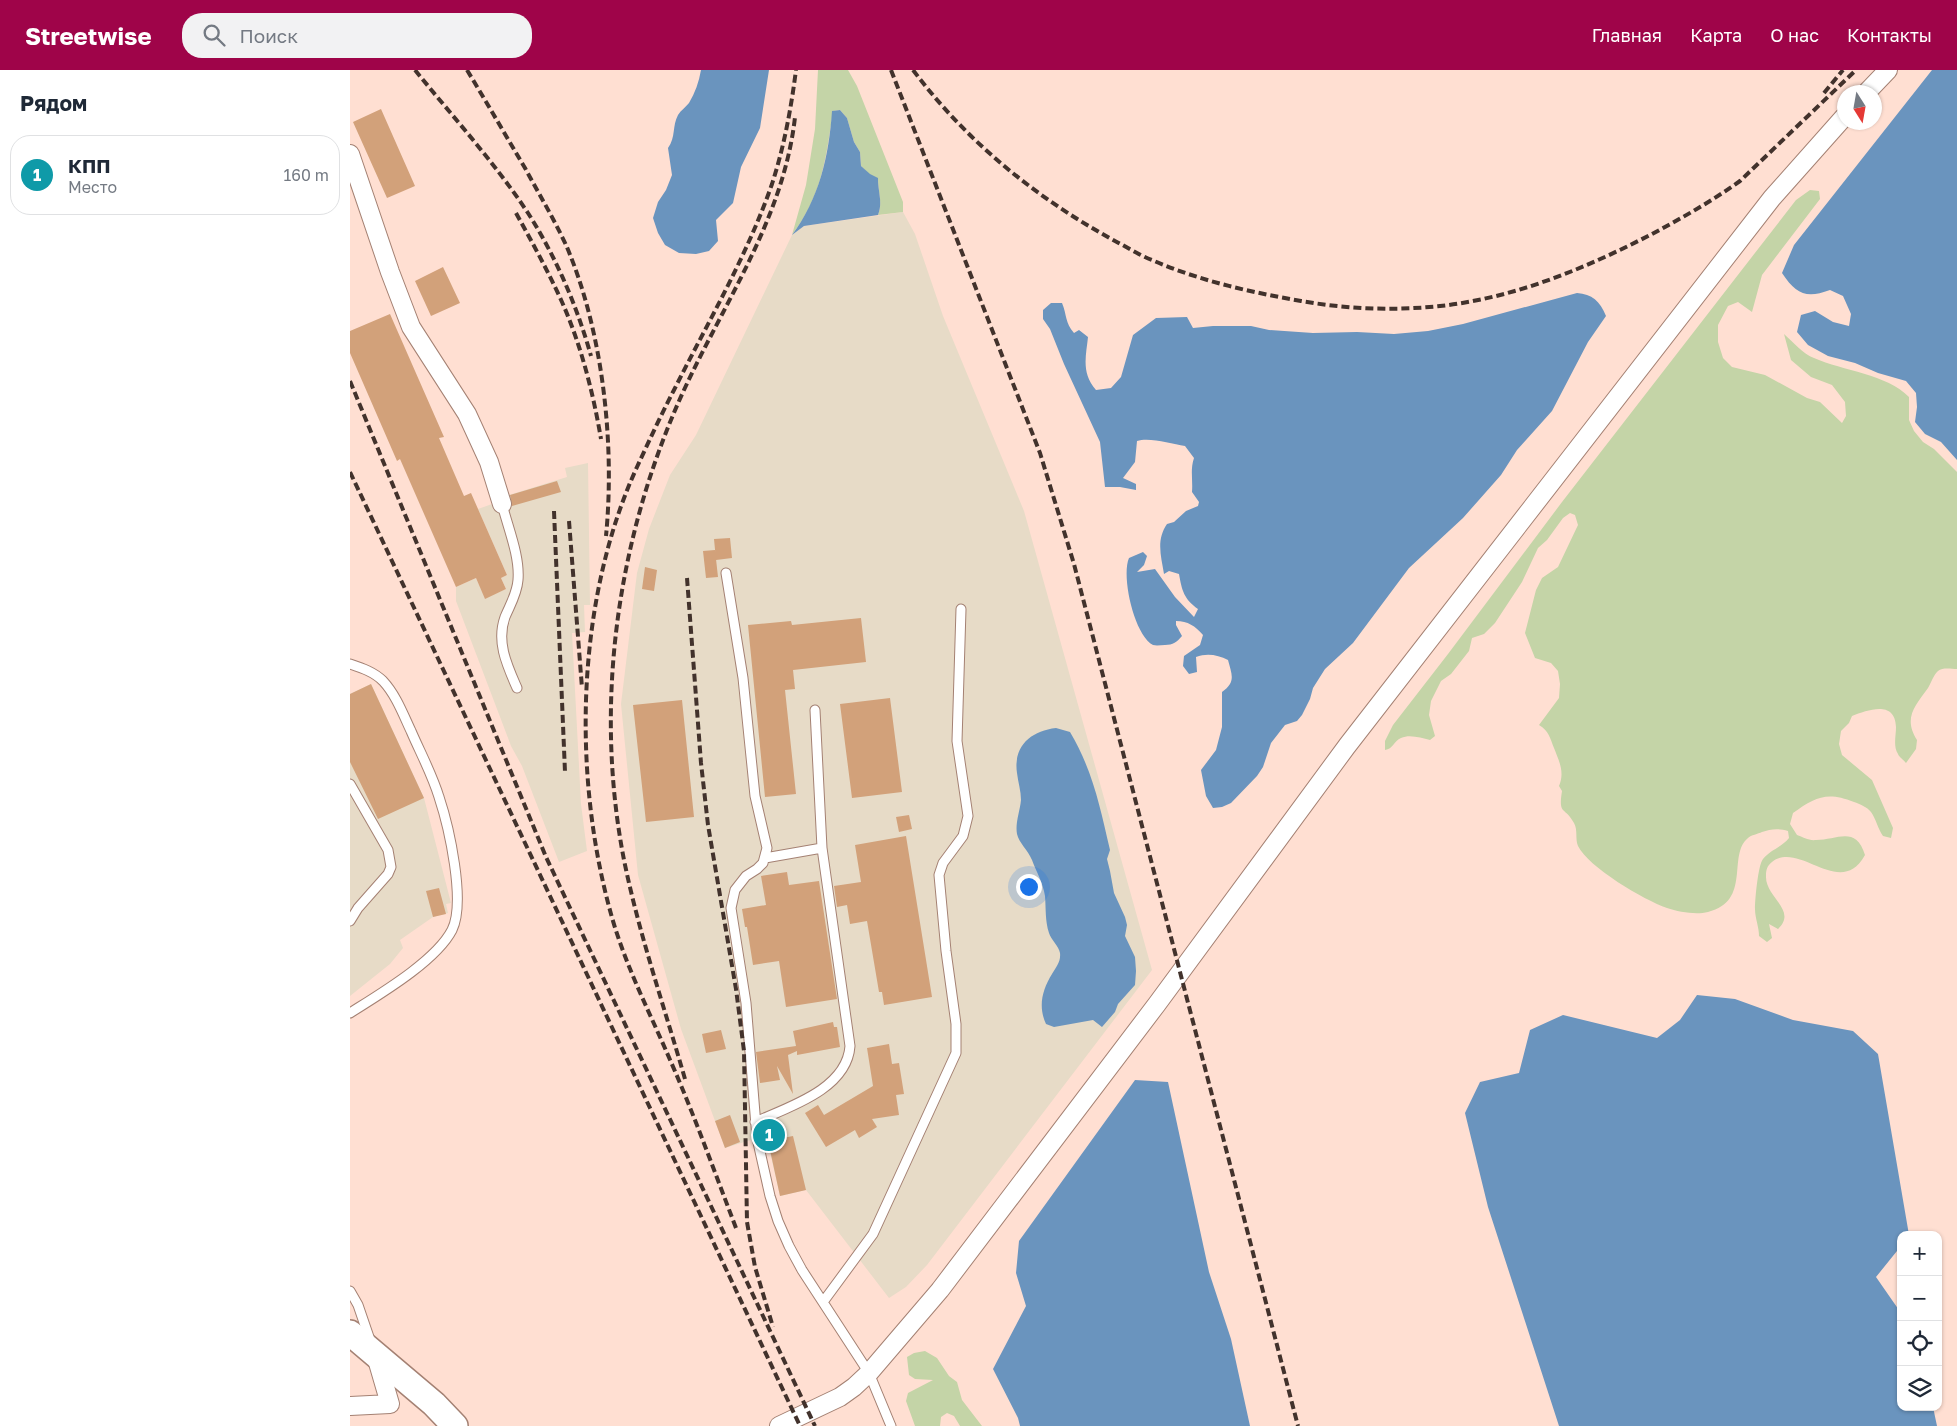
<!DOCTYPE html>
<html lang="ru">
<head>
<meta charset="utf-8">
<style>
  body { margin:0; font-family:"Golos Text",sans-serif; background:#f2f2f3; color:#1f2937 }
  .controls { position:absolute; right:15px; bottom:15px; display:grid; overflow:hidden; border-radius:10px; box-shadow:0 1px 4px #0004 }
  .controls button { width:45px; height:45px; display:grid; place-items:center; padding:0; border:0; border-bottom:1px solid #e0e1e3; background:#fff; color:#1f2937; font:25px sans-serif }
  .compass { position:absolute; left:1487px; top:15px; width:45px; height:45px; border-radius:50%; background:#fff; box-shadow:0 1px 4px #0004; rotate:169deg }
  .you { position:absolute; left:678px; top:816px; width:18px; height:18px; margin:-12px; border:4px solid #fff; border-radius:50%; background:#1a73e8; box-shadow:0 0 0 8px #1a73e833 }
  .badge { display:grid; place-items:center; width:32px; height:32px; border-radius:50%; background:#9f0449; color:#fff; font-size:16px; font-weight:700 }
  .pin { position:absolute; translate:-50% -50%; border:2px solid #fff; box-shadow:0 1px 5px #0006 }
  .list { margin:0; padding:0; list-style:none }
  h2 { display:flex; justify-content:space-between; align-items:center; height:65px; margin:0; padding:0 20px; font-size:21px }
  h2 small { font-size:16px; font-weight:400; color:#747a83 }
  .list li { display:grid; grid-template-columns:32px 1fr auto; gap:15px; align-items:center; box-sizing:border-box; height:80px; margin:0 10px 10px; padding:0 10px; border:1px solid #e0e1e3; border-radius:20px }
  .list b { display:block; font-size:19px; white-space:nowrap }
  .list p { margin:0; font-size:16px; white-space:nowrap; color:#747a83 }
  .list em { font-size:16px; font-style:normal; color:#747a83 }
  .icon { flex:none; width:28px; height:28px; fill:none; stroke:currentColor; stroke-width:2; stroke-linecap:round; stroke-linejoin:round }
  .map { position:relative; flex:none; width:1607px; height:1356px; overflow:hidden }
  header { display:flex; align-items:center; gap:30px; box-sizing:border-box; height:70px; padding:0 25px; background:#9f0449; color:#fff }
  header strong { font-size:24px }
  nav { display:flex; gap:28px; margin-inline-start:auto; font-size:18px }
  .search { width:350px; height:45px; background:#f2f2f3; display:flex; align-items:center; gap:12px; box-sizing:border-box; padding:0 18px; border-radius:20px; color:#747a83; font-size:19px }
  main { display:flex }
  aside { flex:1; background:#fff }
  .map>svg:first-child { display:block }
  .industrial { fill:#e7dbc7 }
  .green { fill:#c4d4a7 }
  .water { fill:#6a94be }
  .building { fill:#d2a17a }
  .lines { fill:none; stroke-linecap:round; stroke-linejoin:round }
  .lane-casing { stroke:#a48173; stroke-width:11 }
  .street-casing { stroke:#a48173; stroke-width:20 }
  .secondary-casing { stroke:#a48173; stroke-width:28 }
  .lane { stroke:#fff; stroke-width:9 }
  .street { stroke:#fff; stroke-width:18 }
  .secondary { stroke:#fff; stroke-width:25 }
  .rail { stroke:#42322c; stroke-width:4; stroke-dasharray:8 4; stroke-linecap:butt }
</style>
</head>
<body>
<header>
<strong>Streetwise</strong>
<div class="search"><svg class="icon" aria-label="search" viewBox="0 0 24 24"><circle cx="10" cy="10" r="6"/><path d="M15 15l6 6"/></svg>Поиск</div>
<nav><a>Главная</a><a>Карта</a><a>О нас</a><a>Контакты</a></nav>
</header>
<main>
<aside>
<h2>Рядом<small></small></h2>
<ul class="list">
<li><span class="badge" style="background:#0f9aa8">1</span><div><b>КПП</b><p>Место</p></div><em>160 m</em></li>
</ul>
</aside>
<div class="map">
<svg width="1607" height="1356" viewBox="0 0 1607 1356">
  <rect width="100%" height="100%" fill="#ffdfd2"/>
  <path class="industrial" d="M553,142L565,164L593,246L674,441L802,900L577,1195L556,1217L539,1228L456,1120L430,1126L417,1069L413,1070L412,1067L407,1068L375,1078L331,959L288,805L271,634L287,503L299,459L320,405L346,365L442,165L454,156Z
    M238,393L240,535H234L235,562L222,563L231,734L237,781L209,792L172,696L161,676L106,531V517L126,508L135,528L156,519L151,508L157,505L128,439L159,428V425L217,407L215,398Z
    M21,614L74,728L101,833L96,834L98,843L83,847L50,870L53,878L40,894L0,926V624Z"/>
  <path class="green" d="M468,0H498L507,16L553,132V142L528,145C533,132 528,123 528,109L520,105L511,96L510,82L504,72L497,48L490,40L483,41C476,89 472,125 442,165L456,115L465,59Z
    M1460,120L1469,121L1470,129L1412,205L1402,242L1388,232L1378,236L1368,255V272L1373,288L1382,297L1415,305L1457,328L1470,332L1492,353L1496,346L1495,332L1482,315L1461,307L1441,290L1434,264C1443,272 1453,284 1464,288C1493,301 1537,304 1559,327V350L1564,361L1573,372L1584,379L1607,402V599C1601,599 1593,597 1588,601C1584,604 1581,613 1578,618C1565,636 1553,648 1567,670L1566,679L1556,693C1554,690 1549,687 1548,684C1543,676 1546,666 1546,657C1545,630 1518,640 1502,646L1499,653L1491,661L1489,674L1492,685L1522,710L1543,758L1541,768L1533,766C1528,759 1526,749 1521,742C1517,737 1510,734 1504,732C1477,721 1465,727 1443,743L1440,754L1447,765C1453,767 1459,771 1466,770C1487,770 1506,755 1515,785C1490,830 1450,770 1422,792C1417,796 1416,800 1416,806C1415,827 1448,840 1428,859L1419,854L1422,868L1417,872L1409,866C1409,857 1405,848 1405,839C1405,830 1408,795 1413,789C1420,780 1432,777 1439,768L1438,761C1429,758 1420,759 1412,762C1408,764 1401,765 1398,768C1377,785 1402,831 1358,842C1346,845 1329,842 1317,838C1294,830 1238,797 1228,776C1225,769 1228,760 1224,753C1215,736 1208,746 1212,721L1209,716C1215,702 1209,691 1204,678C1200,668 1199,661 1189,655L1209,628L1210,614L1208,601L1201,593L1185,588L1175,563L1186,520L1192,508L1208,497L1228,455L1225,445L1220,443L1213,448L1197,470L1188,478L1172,512L1145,553L1134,564L1122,568L1119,581L1101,604L1091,611L1081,631L1079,645L1085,666L1080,670C1071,668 1060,664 1051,668C1044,671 1043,679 1035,680V671L1043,655L1098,584L1212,432L1446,130Z
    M575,1281L587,1288L599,1306L607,1312L612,1330L632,1356H610L604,1346L597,1343L591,1347L590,1356H565L556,1331L558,1323L583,1310L565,1309L559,1305L557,1287L564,1283Z"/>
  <path class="water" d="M351,0H419L410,58L391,97L383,133L366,150L368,171L359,181L346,184L329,183L315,175L308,163L303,148L308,132L316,120L322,105L318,78C326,67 322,56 328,45C331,40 336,37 339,33C345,23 349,12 351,0Z
    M1582,0H1607V390L1591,372L1575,364L1565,352L1567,337L1566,323L1556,311L1528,303L1505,293L1478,286L1458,275L1447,262L1451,245L1465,241L1483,252L1499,256L1501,244L1493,226L1480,220C1456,229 1446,224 1432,203L1444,175Z
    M490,40L497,48L504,72L510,82L511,96L520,104L528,108C528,123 533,132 528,145L454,156L442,165C469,129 479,86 482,41Z
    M1227,223C1242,224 1250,231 1256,246L1238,272L1202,341L1167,380L1151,405L1113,448L1059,498L1003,573L975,599L963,618L960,629L952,645L947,651L935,655L921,673L913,697L907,706L881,733L872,737L863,738L856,726L851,700L866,680L872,657V622C886,612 882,605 878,590C868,585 857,583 846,587L847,602L839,604L833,596L834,586L850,575L853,565C845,556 838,551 826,551V555L832,566C827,572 823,575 815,575C811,575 807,576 803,575C784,565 771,506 779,488L793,482L797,486L794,495L787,502L805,499L825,527L844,547L848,539C834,529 832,521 829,504L819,501L814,504C811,486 806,470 817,454L824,452L836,441L848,436L849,432L842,422C843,409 840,400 844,388L835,376C821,374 800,367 787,371L785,392L773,408L786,414V420L770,417H755L750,372L714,294L700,259L693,249V240L701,233H712C717,245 715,253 724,263L729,260L738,267C736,286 731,303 746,320L761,318L771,307L783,265L806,248L837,247L843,258L863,256H901L919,260L963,263L1007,262L1044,264L1078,261L1113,254Z
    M706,658L720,662C743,701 750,737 760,780L757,789L760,801L764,823L775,847L777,855L775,866L785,887L786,901L785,915L768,934L765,942L752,957L743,950L704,957L696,954C688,937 692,920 702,904C706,897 711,892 710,883C709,876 701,870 699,863C695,851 696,838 695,826C693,813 686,801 682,790C678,780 669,773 667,764C665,753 670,741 671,730C671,721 668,712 667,703C663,676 681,661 706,658Z
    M1347,925L1385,929L1443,950L1503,961L1528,984L1559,1165H1551V1176L1526,1207L1551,1243V1337H1583L1587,1356H1209L1138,1137L1115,1043L1130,1012L1169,1003L1180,960L1213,945L1307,968L1330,950Z
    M785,1010L818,1012L859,1202L881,1269L900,1356H670L668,1348L643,1299L676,1236L666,1203L669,1171Z"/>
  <path class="building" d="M31,39L65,116L37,128L3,52Z
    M93,197L110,233L81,246L65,211Z
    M40,244L94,367L89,368L114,426L121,423L157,505L151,508L156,519L135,529L126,508L106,517L50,389L47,391L0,283V261Z
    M207,411L211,422L162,436L160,425Z
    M380,468L382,488L366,490L364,469Z
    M365,480L368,507L356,508L353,481Z
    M295,497L307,500L304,521L292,519Z
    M511,548L516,592L443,600L445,619L435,620L446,724L415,727L398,555L441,551L442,555Z
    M21,614L74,728L28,749L0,692V624Z
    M540,628L552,722L502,728L490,634Z
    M332,630L344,747L296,752L283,635Z
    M559,745L562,759L549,762L546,747Z
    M556,766L582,927L534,935L532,922H529L517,851L500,854L497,835L487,837L484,816L511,812L505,775Z
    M437,802L439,815L469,811L487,929L436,937L429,891L403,895L397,857H395L392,839L416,835L411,806Z
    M89,818L96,844L83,847L76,821Z
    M483,952L484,957H487L490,977L447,985V981L438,985L443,1024L427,996L430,1010L410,1013L406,982L446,976L443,961Z
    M371,960L376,979L356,983L352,964Z
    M539,974L542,994L549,993L554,1024L546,1025L549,1045L522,1049L527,1057L509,1068L505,1060L476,1077L455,1043L468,1035L474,1045L523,1016L517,978Z
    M380,1045L390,1072L375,1078L365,1051Z
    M443,1066L456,1120L430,1126L418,1071Z"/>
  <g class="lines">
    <g class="lane-casing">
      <path id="lane" d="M152,434C158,458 170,486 168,510C167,524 160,535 155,547C146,572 157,595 167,618
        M376,503L393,608L405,726L417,778L413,793L407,799L396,806L385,820L381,838L396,933L407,1068L420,1126L428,1151L439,1176L452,1200L519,1303L541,1356
        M0,594C12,598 24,602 33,611C46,625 53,644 61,661C70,682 82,704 89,727C99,757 116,832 102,860C86,891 30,924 0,943
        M0,714L38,780L41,797L38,804L8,838L0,851
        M415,788L472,778
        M405,1052C439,1037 497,1019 500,976L472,778L465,640
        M0,1221L8,1235L20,1270
        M473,1232L523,1164L606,983V954L596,881L589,805L593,793L613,766L618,746L607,671L611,539"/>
    </g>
    <g class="street-casing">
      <path id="street" d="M1517,22L1538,0
        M0,84L40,202L61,257L117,344L139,392L152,434
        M0,1336L40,1334L26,1286
        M429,1356L490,1327L504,1317L519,1303L590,1220L807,934L997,676L1422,128L1494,47"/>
    </g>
    <g class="secondary-casing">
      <path id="secondary" d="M0,1263L84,1334L105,1356"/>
    </g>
    <use href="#lane" class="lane"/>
    <use href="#street" class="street"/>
    <use href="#secondary" class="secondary"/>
    <path class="rail" d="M65,0C103,47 145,93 178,143C206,187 227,236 241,286
      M117,0C137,33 156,66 175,98C189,124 204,149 216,175C253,261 265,374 256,466
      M541,0L690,383L724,494L948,1356
      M563,0C617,72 686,128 765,171C777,177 789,185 802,190C850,211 900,222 951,231C997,239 1044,241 1090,236C1165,228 1236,198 1302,164C1332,148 1362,131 1390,111L1506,0
      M1474,23L1493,0
      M166,143C182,172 198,201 212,232C231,275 243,322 251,369
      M0,311L196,787L465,1356
      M0,402L450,1356
      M204,441L215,702
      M219,451L232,618
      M337,508L351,693L358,755L386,919L394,981L397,1152L405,1197L423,1257
      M335,1009C314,936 289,864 274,790C245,641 265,484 323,345C364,246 433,156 445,47
      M386,1158C365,1103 345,1047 321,992C300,943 275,895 261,844C222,704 226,530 287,397C299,371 311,345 324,320C358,252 397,186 422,114C434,77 441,39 446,0"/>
  </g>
</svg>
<div class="controls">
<button>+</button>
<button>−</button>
<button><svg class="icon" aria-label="locate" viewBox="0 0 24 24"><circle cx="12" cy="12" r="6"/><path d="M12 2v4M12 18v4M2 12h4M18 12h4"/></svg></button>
<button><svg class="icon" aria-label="layers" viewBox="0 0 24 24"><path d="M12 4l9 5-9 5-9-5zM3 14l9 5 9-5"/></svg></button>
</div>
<svg class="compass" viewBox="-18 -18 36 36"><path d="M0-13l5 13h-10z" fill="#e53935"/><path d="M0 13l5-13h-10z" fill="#747a83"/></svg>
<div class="you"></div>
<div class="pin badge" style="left:419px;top:1065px;background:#0f9aa8">1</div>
</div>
</main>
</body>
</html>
